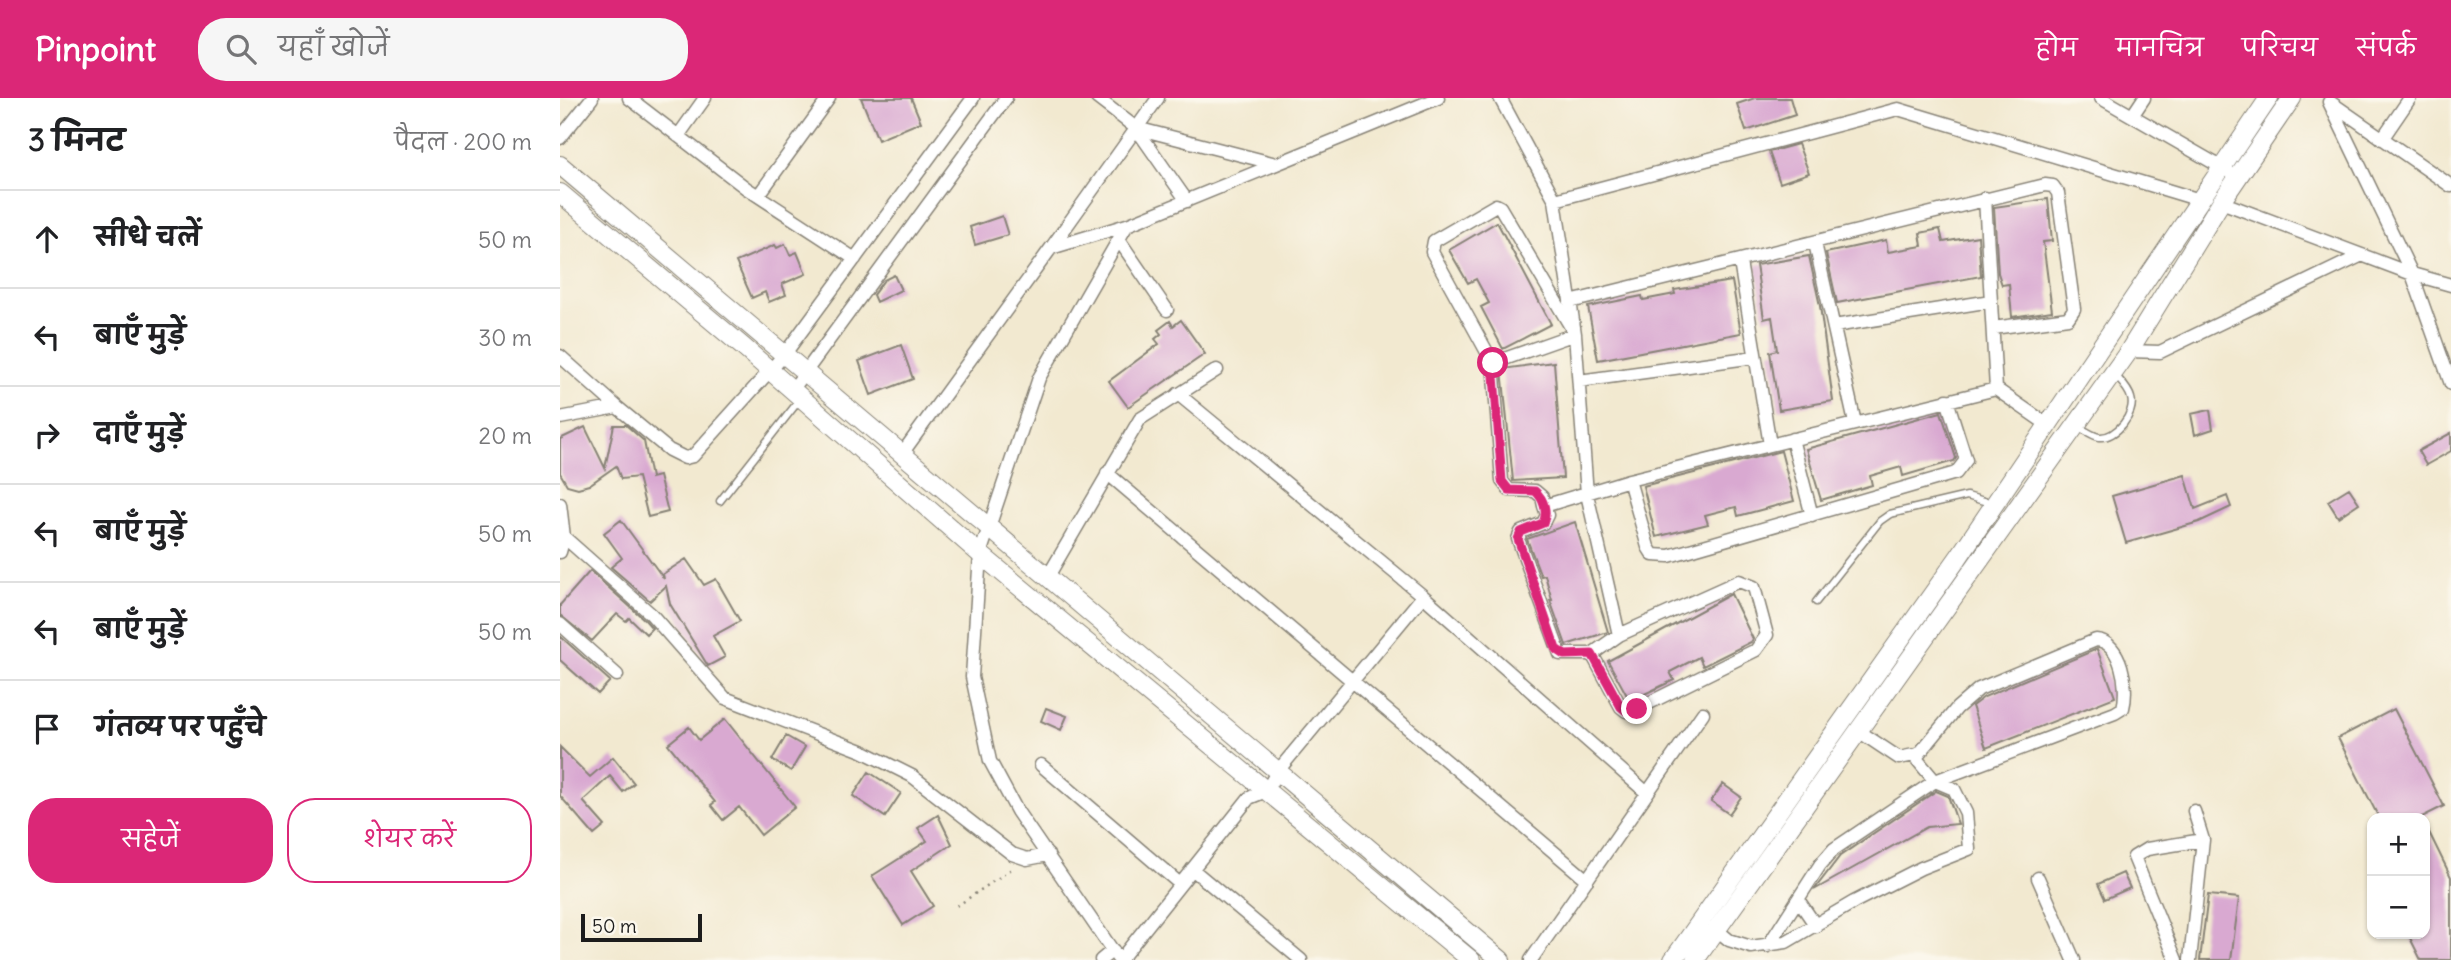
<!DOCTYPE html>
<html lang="hi">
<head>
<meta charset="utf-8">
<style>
  body { margin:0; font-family:Delius,"Playpen Sans Deva",sans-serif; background:#f6f6f6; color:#202124 }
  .controls { position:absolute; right:21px; bottom:21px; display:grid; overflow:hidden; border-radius:14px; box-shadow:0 2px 5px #0004 }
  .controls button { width:63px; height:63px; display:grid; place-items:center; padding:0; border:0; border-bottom:2px solid #e0e0e0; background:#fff; color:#202124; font:35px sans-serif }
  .scale { position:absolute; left:21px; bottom:18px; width:121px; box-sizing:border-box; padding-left:7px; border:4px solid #1c1c1c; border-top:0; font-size:19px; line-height:24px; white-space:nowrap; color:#1c1c1c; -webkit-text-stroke:5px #fbf7ec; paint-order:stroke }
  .stop { position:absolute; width:21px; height:21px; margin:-16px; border:5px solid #db2777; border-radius:50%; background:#fff }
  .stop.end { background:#db2777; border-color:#fff; box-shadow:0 2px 7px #0008 }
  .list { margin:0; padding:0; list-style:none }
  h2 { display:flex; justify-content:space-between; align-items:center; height:91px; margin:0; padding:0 28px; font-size:30px }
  h2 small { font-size:23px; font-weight:400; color:#757577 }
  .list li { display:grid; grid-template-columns:46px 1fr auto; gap:21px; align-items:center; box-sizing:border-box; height:98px; padding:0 28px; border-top:2px solid #e0e0e0 }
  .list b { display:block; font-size:26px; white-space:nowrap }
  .list em { font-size:23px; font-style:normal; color:#757577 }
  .actions { display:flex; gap:14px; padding:21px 28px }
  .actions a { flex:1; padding:16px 0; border:2px solid #db2777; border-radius:28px; text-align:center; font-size:24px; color:#db2777 }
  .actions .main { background:#db2777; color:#fff }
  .icon { flex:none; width:38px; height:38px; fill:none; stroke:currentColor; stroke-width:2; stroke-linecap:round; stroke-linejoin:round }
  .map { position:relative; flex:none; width:1891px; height:862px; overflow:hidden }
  header { display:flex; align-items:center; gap:42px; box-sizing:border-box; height:98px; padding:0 35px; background:#db2777; color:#fff }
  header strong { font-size:33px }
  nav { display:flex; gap:38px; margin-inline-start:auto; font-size:24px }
  .search { width:490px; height:63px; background:#f6f6f6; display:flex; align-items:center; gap:18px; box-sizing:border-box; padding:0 24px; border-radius:28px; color:#757577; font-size:26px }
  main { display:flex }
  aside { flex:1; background:#fff }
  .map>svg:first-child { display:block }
  .building { fill:#d9a9d1 }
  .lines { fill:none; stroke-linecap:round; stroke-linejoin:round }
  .lane-casing { stroke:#878276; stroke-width:9 }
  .street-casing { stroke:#878276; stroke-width:15 }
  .secondary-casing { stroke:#878276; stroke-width:20 }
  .path { stroke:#878276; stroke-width:2.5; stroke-dasharray:2 5; stroke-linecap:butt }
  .lane { stroke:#fff; stroke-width:6 }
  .street { stroke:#fff; stroke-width:12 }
  .secondary { stroke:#fff; stroke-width:18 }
  .route { stroke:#db2777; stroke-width:9 }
</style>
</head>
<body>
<header>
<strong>Pinpoint</strong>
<div class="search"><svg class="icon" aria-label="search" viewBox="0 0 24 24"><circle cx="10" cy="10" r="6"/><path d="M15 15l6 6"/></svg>यहाँ खोजें</div>
<nav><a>होम</a><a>मानचित्र</a><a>परिचय</a><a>संपर्क</a></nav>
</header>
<main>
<aside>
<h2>3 मिनट<small>पैदल · 200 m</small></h2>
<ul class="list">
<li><svg class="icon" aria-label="ahead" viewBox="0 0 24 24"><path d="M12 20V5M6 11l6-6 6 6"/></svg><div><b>सीधे चलें</b></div><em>50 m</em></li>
<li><svg class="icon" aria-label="left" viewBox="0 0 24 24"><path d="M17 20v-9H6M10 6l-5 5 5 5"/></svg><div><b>बाएँ मुड़ें</b></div><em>30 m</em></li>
<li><svg class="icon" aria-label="right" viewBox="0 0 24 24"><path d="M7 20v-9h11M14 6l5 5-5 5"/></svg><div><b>दाएँ मुड़ें</b></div><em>20 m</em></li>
<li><svg class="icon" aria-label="left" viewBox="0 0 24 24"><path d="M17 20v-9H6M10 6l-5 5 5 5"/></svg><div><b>बाएँ मुड़ें</b></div><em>50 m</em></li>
<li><svg class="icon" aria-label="left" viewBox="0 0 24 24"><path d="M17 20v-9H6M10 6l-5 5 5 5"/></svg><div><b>बाएँ मुड़ें</b></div><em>50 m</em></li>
<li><svg class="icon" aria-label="arrive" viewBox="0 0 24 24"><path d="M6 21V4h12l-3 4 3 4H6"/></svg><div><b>गंतव्य पर पहुँचे</b></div></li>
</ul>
<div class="actions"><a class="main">सहेजें</a><a>शेयर करें</a></div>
</aside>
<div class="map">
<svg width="1891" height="862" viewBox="0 0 1891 862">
  <rect width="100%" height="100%" fill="#fbf7ec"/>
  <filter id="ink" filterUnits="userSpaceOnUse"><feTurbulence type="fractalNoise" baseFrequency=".0143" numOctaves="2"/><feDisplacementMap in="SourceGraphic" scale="14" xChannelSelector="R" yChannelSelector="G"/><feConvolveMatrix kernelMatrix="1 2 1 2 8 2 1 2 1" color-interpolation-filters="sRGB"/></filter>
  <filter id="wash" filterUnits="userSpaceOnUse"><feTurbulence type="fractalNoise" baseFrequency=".00686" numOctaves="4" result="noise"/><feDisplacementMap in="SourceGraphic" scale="28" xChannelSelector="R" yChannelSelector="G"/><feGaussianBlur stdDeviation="1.57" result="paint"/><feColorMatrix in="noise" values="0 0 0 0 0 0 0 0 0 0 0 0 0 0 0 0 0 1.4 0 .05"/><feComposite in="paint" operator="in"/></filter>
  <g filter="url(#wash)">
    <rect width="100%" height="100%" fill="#f2e9d0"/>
    <g id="blocks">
      <path class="building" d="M301,0H351L361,24L318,42Z
        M1195,0H1230L1235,17L1186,33L1177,6Z
        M1238,46L1249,75L1220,85L1209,54Z
        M1488,101L1492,143L1483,144L1492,213L1452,219L1449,186L1442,187L1438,175L1434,109Z
        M442,118L448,137L415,147L410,129Z
        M937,124L991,226L943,251L921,209L929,205L916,181L908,185L889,152Z
        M1380,131L1383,144L1418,138L1421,178L1277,205L1266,155L1326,142L1328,154L1362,148L1360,135Z
        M225,146L230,157L237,154L246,176L222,186L226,197L209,204L205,194L192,200L176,164L215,147L217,150Z
        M1249,158L1260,208L1273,303L1219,312L1210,254L1217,252L1212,219L1204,221L1196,167Z
        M334,177L341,192L316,204L313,197L324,182Z
        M1172,183L1181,235L1038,262L1028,209L1082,198L1083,202L1115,196L1114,192Z
        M621,222L645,256L568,309L549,283L599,246L595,241L601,236L598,232L610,223L613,228Z
        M341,247L353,281L311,297L299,263Z
        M994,264L1003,380L953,383L942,271Z
        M1650,312L1653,331L1635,337L1631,316Z
        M1381,314L1396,360L1394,363L1343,378L1341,369L1310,378L1312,387L1261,402L1246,351Z
        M54,327H66L84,343L91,380L99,378L108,414L88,419L78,379L61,381L56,368L29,387L18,390L7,387L0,375V341L25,329L45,370Z
        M1891,335V353L1866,367L1858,353Z
        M1221,353L1234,403L1178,418L1176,409L1145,417L1148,426L1096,439L1083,388Z
        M1625,377L1635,411L1667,398L1671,409L1639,424L1566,445L1552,398Z
        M1789,390L1799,405L1778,419L1768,403Z
        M61,422L104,481L103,476L126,461L144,487L156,481L180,523L153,538L165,559L148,568L110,506L106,488L90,503L51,469L62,460L44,435Z
        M1015,424L1048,534L1006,547L990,502H992L985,477L981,478L967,441Z
        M30,473L85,522L92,530L86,536L69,520L66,523L57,516L32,543L0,517V507Z
        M1171,496L1193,541L1191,544L1143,568L1139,559L1110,574L1114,582L1070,603L1048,563Z
        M0,538L50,583L38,596L0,562Z
        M1537,551L1555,599L1426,650L1412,608L1424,599Z
        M486,610L507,618L501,632L481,623Z
        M1834,611L1884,708L1860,720H1819L1778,640Z
        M165,621L235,709L201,737L179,709L163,722L151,707L155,704L108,646L129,629L139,642Z
        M226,638L245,649L231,673L212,662Z
        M0,649L30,679L53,659L74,685L63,694L50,678L23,703L45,728L34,737L0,698Z
        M309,674L341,695L325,719L293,698Z
        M1163,686L1181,699L1169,716L1151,703Z
        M1376,693L1388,698L1398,726L1367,729L1254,792L1280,758Z
        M378,717L392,746L351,773L373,808L343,827L312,778L367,743L358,730Z
        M1865,726L1891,779V862H1861L1848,836H1865Z
        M1563,775L1570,790L1545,801L1538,786Z
        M1648,797L1679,800L1671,862H1640Z"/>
    </g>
  </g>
  <g filter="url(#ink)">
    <use href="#blocks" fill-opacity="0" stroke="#878276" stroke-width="2"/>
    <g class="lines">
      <g class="lane-casing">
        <path id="lane" d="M1518,329C1525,332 1533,338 1539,339C1556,341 1576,315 1571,300C1569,291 1560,283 1555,277
          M160,403L241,300
          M1256,504L1320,423L1330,416L1407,398L1434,406"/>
      </g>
      <g class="street-casing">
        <path id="street" d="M69,0L186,90L295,161
          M537,0L576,30L716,66
          M940,0L995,102L1015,236L1027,396L1059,537
          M1541,0L1668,73
          M1769,4L1852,176L1891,286
          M1770,4L1891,88
          M1572,18L1584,0
          M576,30L627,103
          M118,38L145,0
          M0,40L32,0
          M1822,41L1850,0
          M198,98L269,0
          M1425,100L1436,291L1488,327
          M995,102L1338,11L1640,102
          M1661,104L1852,176L1891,187
          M936,107L940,109L1015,236L933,265L872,154L874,143Z
          M559,142L607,212
          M1255,145L1295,325
          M491,150L598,0
          M1180,164L1210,347
          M1010,204L1485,87L1493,88L1498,95L1514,211L1508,220L1433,230
          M1274,228L1431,203
          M1569,253L1600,254L1802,157
          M0,258L57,309
          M933,265L942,383L949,392L975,393L982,399L984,408L1069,382L1436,291
          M1019,283L1195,259
          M233,291L446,0
          M618,296L863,498L1087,695
          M0,320L57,309L109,352L125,360L133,358L224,257L413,0
          M1232,341L1252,418
          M341,357L491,150L567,127L878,0
          M547,375L1027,782
          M1069,382L1088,449L1093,457L1109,458L1396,375L1406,362L1387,302
          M0,406L4,439L0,454
          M984,408L987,417L983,425L961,434L958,441L1000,556H1032L1059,537L1179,483L1194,489L1207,537L1196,552L1077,611L1066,613L1061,609L1032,556
          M4,439L91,516L165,600L302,653L352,678L452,756L467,761L488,757
          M487,480L580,321L657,272
          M0,526L57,577
          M481,667L620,786
          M632,771L741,862
          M1478,780L1514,862
          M1239,803L1256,828
          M1157,832L1169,842L1191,849L1226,844L1294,804L1361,770L1409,751L1406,715L1394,691L1375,683L1354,658
          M1208,848L1260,767L1274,751L1375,683L1555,615L1563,610C1569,589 1561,543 1536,542L1419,591L1397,610L1359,656L1339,660L1300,634
          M541,862L553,852
          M559,862L457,713L430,663L412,579L420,456L479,280L567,127
          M560,862L689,700L706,693L717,674L863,498
          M971,862L1143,615
          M1616,862L1574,759L1587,751L1643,742
          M1630,862L1643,742L1634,713"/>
      </g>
      <g class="secondary-casing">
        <path id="secondary" d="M0,67L941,862
          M0,95L182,248L420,456L911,862
          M1113,862L1398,460L1709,0
          M1135,862L1569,253L1661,104L1732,0"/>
      </g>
      <path class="path" d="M397,808L453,770"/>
      <use href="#lane" class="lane"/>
      <use href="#street" class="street"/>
      <use href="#secondary" class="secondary"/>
    </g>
  </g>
  <g class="lines" filter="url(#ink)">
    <path class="route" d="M933,265L942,383L949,392L975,393C984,401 988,414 983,425L961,434L958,441L996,551L1005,557L1032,556L1061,609L1066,613L1077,611"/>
  </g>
</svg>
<div class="controls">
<button>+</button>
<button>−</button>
</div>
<div class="scale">50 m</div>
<div class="stop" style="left:933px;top:265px"></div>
<div class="stop end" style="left:1077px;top:611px"></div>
</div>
</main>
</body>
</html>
